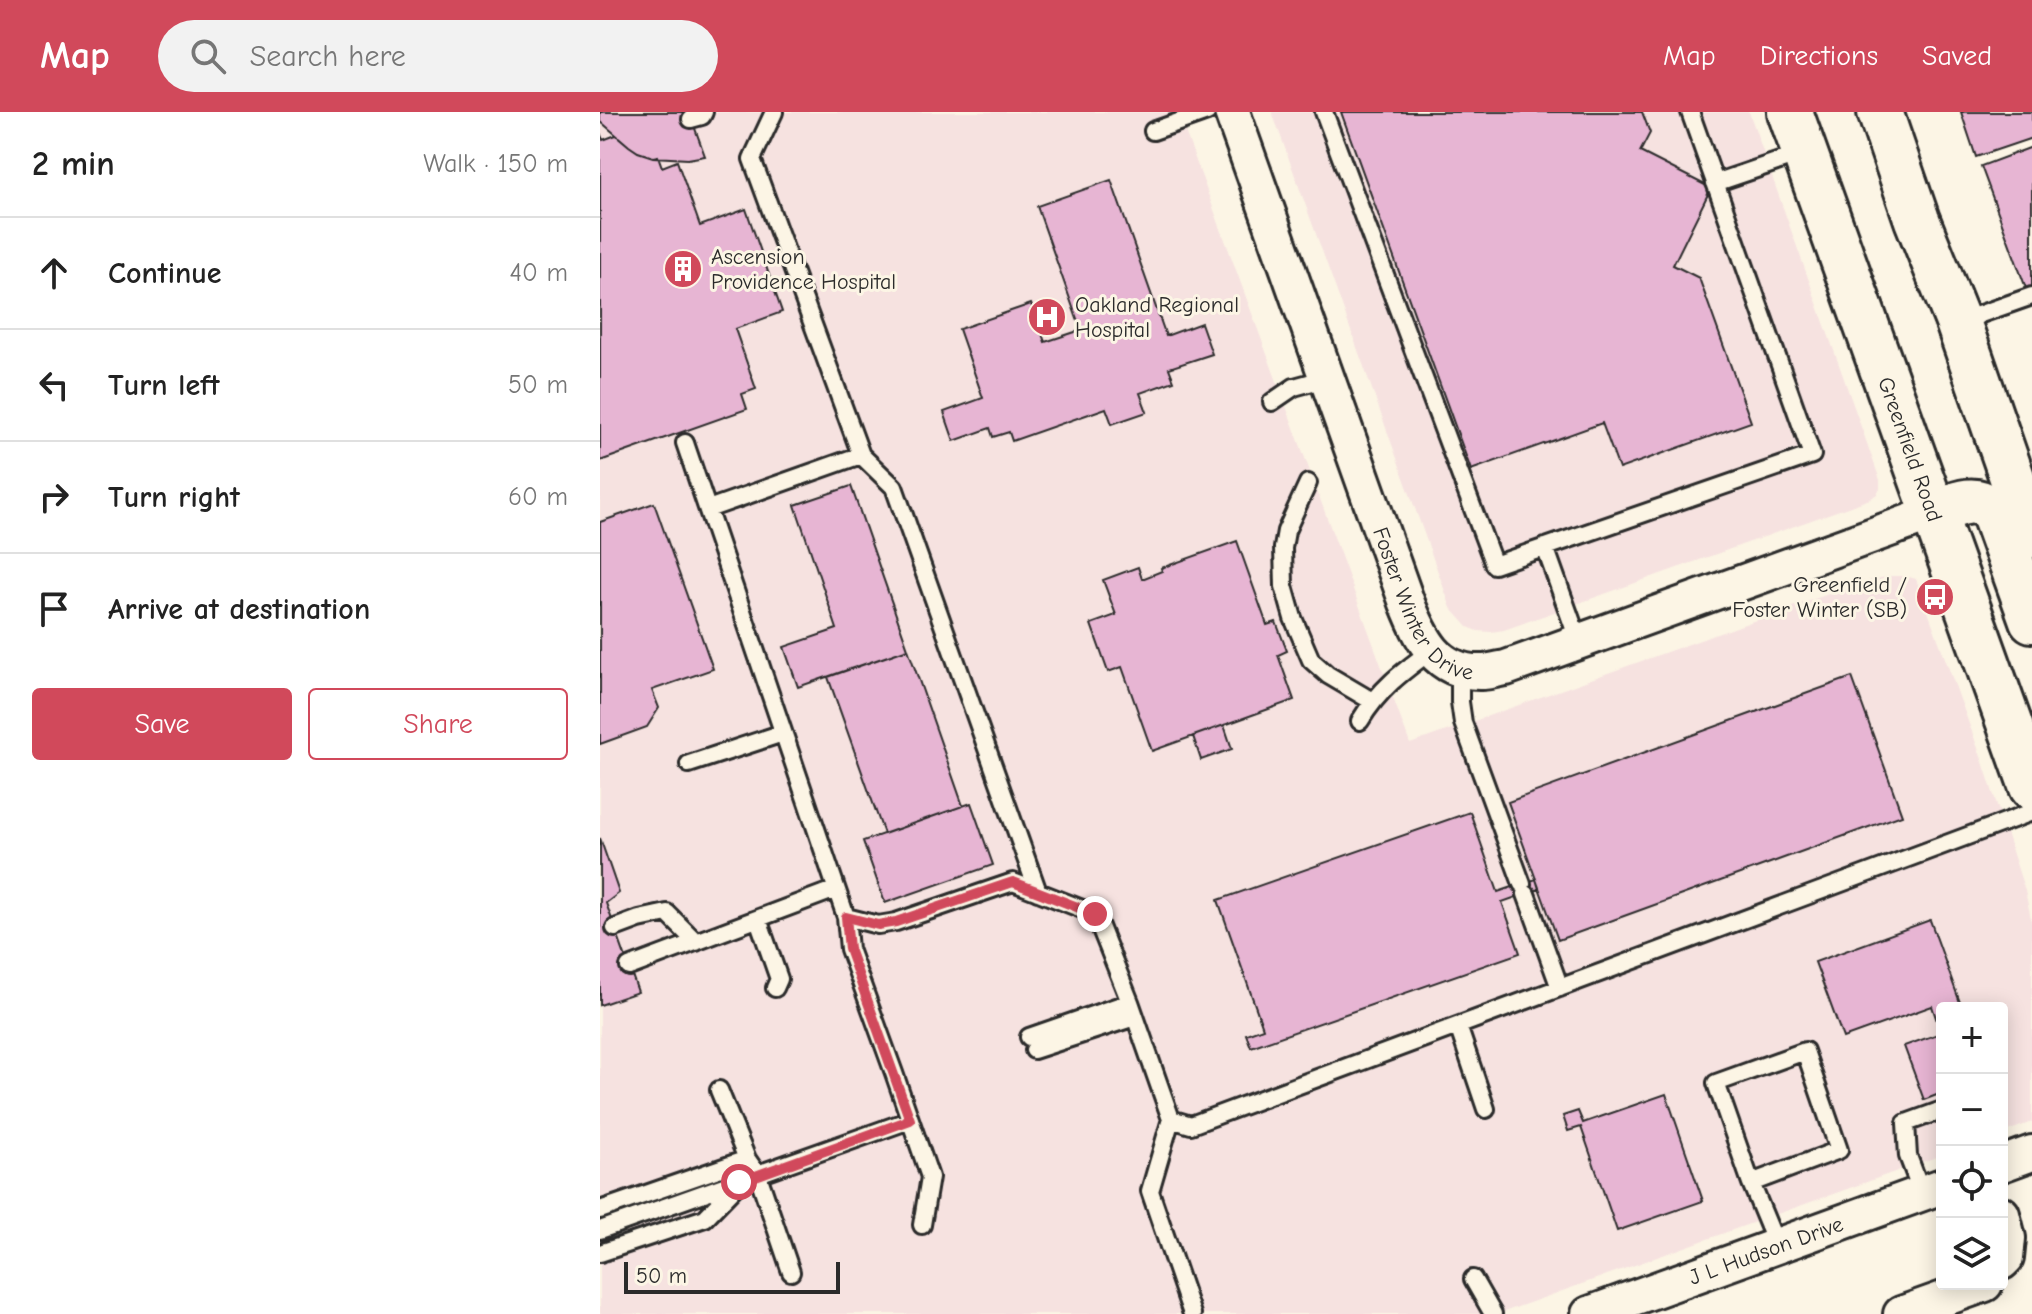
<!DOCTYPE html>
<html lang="en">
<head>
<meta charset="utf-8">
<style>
  body { margin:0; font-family:"Comic Neue",sans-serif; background:#f2f2f2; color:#222 }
  .controls { position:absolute; right:24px; bottom:24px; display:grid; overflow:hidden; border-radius:8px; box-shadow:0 4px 20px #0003 }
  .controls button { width:72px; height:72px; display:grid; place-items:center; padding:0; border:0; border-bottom:2px solid #e0e0e0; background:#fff; color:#222; font:40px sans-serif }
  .scale { position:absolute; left:24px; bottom:20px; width:216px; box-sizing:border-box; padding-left:8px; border:4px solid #2b2b2b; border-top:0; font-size:22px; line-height:28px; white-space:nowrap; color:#2b2b2b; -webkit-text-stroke:6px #fcf5e5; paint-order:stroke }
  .stop { position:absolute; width:24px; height:24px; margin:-18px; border:6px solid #d1495b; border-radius:50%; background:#fff }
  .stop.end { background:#d1495b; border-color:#fff; box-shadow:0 2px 8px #0008 }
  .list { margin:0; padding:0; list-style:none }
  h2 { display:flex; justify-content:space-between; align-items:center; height:104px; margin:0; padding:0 32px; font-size:34px }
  h2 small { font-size:26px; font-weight:400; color:#767676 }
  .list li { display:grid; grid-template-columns:52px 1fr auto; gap:24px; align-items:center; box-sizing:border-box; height:112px; padding:0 32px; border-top:2px solid #e0e0e0 }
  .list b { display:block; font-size:30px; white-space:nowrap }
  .list em { font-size:26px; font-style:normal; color:#767676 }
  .actions { display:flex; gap:16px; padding:24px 32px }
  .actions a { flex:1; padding:18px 0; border:2px solid #d1495b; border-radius:8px; text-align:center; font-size:28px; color:#d1495b }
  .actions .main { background:#d1495b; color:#fff }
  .icon { flex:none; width:44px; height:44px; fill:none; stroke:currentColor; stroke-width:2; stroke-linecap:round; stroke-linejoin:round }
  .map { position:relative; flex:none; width:1432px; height:1202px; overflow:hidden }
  header { display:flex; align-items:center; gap:48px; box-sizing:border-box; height:112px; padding:0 40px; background:#d1495b; color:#fff }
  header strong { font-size:38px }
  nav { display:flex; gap:44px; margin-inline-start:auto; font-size:28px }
  .search { width:560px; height:72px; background:#f2f2f2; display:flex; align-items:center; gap:20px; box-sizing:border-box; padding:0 28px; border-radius:44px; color:#767676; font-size:30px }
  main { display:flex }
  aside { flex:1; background:#fff }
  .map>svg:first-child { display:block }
  .built { fill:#f6e2e0 }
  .building { fill:#e7b5d3; stroke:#2b2b2b; stroke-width:2 }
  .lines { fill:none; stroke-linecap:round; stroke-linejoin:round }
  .service-casing { stroke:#2b2b2b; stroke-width:22 }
  .minor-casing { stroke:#2b2b2b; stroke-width:40 }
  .secondary-casing { stroke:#2b2b2b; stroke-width:50 }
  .service { stroke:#fcf5e5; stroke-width:16 }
  .minor { stroke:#fcf5e5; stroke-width:34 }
  .secondary { stroke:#fcf5e5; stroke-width:44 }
  .route { stroke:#d1495b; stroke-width:10 }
  .labels { text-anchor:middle; stroke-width:6; stroke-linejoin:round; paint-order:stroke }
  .poi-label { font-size:22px; fill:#2b2b2b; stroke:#fcf5e5; text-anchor:start }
  .street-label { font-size:22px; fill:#2b2b2b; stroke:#fcf5e5 }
</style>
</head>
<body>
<header>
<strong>Map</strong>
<div class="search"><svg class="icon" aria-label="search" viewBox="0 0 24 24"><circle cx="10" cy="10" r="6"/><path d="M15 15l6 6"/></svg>Search here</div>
<nav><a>Map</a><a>Directions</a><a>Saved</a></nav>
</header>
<main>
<aside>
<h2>2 min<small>Walk · 150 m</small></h2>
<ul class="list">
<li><svg class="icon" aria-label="ahead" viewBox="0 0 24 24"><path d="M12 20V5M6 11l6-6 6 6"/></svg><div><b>Continue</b></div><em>40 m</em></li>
<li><svg class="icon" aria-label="left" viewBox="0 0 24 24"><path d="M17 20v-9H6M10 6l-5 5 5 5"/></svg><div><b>Turn left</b></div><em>50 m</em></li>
<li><svg class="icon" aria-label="right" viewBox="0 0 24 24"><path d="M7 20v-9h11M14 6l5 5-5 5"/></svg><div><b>Turn right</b></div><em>60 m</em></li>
<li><svg class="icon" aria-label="arrive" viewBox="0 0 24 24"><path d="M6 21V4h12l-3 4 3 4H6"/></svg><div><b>Arrive at destination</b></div></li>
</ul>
<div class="actions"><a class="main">Save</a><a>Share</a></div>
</aside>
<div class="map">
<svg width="1432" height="1202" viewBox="0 0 1432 1202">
  <rect width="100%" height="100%" fill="#fcf5e5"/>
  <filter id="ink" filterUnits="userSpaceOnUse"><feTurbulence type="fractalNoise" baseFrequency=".0125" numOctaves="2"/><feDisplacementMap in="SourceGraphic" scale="16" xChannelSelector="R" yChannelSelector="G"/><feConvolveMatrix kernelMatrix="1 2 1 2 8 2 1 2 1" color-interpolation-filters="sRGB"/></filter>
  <g filter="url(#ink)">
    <path class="built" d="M0,0H578L810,632L1262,470L1291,464H1306L1316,467L1383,650L1425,779L1432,811V1010L1402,1021V896H1342V1043L898,1202H0Z
      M672,0H1149L1280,368V377L1277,382L1270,387L904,518L891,520L878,519L868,515L851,496Z"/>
    <path class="building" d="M0,0H89L105,44L88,47L53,45L38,40L29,34L0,9Z
      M741,0H1042L1050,21L1040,40L1111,76L1073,153L1099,166L1151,310L1019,357L1002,311L871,358Z
      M1361,0H1432V26L1376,45Z
      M0,21L3,28L16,23L29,34L38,40L53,45L58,44L62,55L77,49L100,114L146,97L182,200L135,217L156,277L142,282L147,297L0,349Z
      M1432,35V177L1427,179L1381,54Z
      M511,68L566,224L601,211L612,242L569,256L574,269L540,281L547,300L512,312L506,296L412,329L409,320L393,325L390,316L354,329L344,300L383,286L359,217L431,192L445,230L481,218L437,94Z
      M251,374L308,537L198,575L184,535L237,517L195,393Z
      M54,391L113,557L52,578L59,596L47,615L0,632V410Z
      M637,429L667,513L676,510L687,539L678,543L694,588L552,639L522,555L508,560L491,512L516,503L503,468L538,455L542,467L562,459L561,456Z
      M308,537L363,694L284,722L228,565Z
      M1252,565L1302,703L958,828L908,690Z
      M624,613L632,637L601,648L593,624Z
      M371,691L393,753L285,791L263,729Z
      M870,700L898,780L936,767L939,777L902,790L920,841L651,935L646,922L663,916L618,788Z
      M0,726L19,781L6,791L38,880L0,893Z
      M1330,808L1362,896H1342V981L1324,988L1304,934L1341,921L1332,894L1243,926L1215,850Z
      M1066,982L1103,1089L1017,1119L981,1015L968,1019L963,1004L978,999L983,1011Z"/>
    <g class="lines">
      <g class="service-casing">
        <path id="service" d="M174,0L152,47L261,343L294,375L438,780
          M724,0L894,453L1212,343L1090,0
          M91,7L102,4L104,0
          M553,19L607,0
          M1115,71L1203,41
          M1358,210L1432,184
          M672,290L694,275L727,266
          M85,331L246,805L249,837L294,961L330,1065L322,1113
          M708,371L686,419L683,436L684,474L693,506L711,548L728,563L772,589
          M108,397L261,343
          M945,435L979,530
          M860,557V590L863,611L922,772
          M760,609C779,577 802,560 832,538
          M89,652L183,621
          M926,782L960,876
          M246,805L278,813L296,810L413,770L495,802L530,890L571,1007L591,1013L1432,700
          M158,807L179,867L175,876
          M15,816L39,807L67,801L96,830
          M29,855L236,777
          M858,914L886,997
          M429,925L530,890
          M434,938L535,905
          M119,978L147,1047L158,1063L191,1160
          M571,1007L550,1079L592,1202
          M1151,1071L1239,1038L1205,939L1116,971L1151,1071L1177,1134
          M1322,1081L1308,1044L1306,1011L1342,998
          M0,1098L147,1047
          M0,1118L310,1008
          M0,1141L105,1106L138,1072
          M873,1167L893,1202"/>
      </g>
      <g class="minor-casing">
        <g id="minor">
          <path id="s1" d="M632,0L807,491C821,526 837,561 881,560C889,560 898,557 906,556L1334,401"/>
          <path d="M1402,1052L1432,1041"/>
          <path d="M1402,1102L1408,1126L1406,1146L1402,1150"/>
          <path id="s2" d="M989,1202L1342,1074"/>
          <path d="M1301,1202L1385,1172"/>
        </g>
      </g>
      <g class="secondary-casing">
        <g id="secondary">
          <path id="s3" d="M1190,0L1432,675"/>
          <path d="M1280,0L1317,108L1358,210L1432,423"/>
          <path d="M1334,401C1355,393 1372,382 1392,397L1432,508"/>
        </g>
      </g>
      <use href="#service" class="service"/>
      <use href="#minor" class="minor"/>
      <use href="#secondary" class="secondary"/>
    </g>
  </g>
  <g class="lines" filter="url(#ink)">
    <path class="route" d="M139,1070L310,1008L249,837L246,805L278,813L296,810L413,770L495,802"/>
  </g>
  <defs>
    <g id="building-disc" transform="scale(2)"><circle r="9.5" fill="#d1495b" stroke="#fcf5e5"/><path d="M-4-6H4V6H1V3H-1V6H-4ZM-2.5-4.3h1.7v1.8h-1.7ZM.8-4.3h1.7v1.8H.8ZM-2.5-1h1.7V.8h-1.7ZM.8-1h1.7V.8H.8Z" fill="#fff"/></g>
    <g id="hospital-disc" transform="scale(2)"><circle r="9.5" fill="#d1495b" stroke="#fcf5e5"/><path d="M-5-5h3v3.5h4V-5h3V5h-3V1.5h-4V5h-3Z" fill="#fff"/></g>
    <g id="bus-disc" transform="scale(2)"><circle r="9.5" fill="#d1495b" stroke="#fcf5e5"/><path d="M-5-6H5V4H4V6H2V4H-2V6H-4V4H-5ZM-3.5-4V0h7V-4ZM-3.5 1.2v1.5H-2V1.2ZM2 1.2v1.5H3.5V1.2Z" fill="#fff"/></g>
  </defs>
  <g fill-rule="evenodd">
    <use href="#building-disc" x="83" y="157"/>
    <use href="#hospital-disc" x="447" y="205"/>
    <use href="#bus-disc" x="1335" y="485"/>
  </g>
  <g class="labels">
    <g class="poi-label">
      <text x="111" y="152">Ascension<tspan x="111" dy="25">Providence Hospital</tspan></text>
      <text x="475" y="200">Oakland Regional<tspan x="475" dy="25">Hospital</tspan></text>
      <text x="1307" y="480" text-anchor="end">Greenfield /<tspan x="1307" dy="25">Foster Winter (SB)</tspan></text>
    </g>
    <g class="street-label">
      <text dy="8" stroke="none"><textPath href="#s3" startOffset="358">Greenfield Road</textPath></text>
      <text dy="8" stroke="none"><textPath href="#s1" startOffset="532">Foster Winter Drive</textPath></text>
      <text dy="8" stroke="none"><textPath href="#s2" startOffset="188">J L Hudson Drive</textPath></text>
    </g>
  </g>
</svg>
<div class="controls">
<button>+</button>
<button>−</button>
<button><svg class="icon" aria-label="locate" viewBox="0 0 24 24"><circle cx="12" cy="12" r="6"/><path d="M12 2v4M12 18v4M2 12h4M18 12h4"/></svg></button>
<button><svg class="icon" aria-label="layers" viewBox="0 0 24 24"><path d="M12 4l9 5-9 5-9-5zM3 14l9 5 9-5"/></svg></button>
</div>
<div class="scale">50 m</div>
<div class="stop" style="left:139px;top:1070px"></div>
<div class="stop end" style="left:495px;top:802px"></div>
</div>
</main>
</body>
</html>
